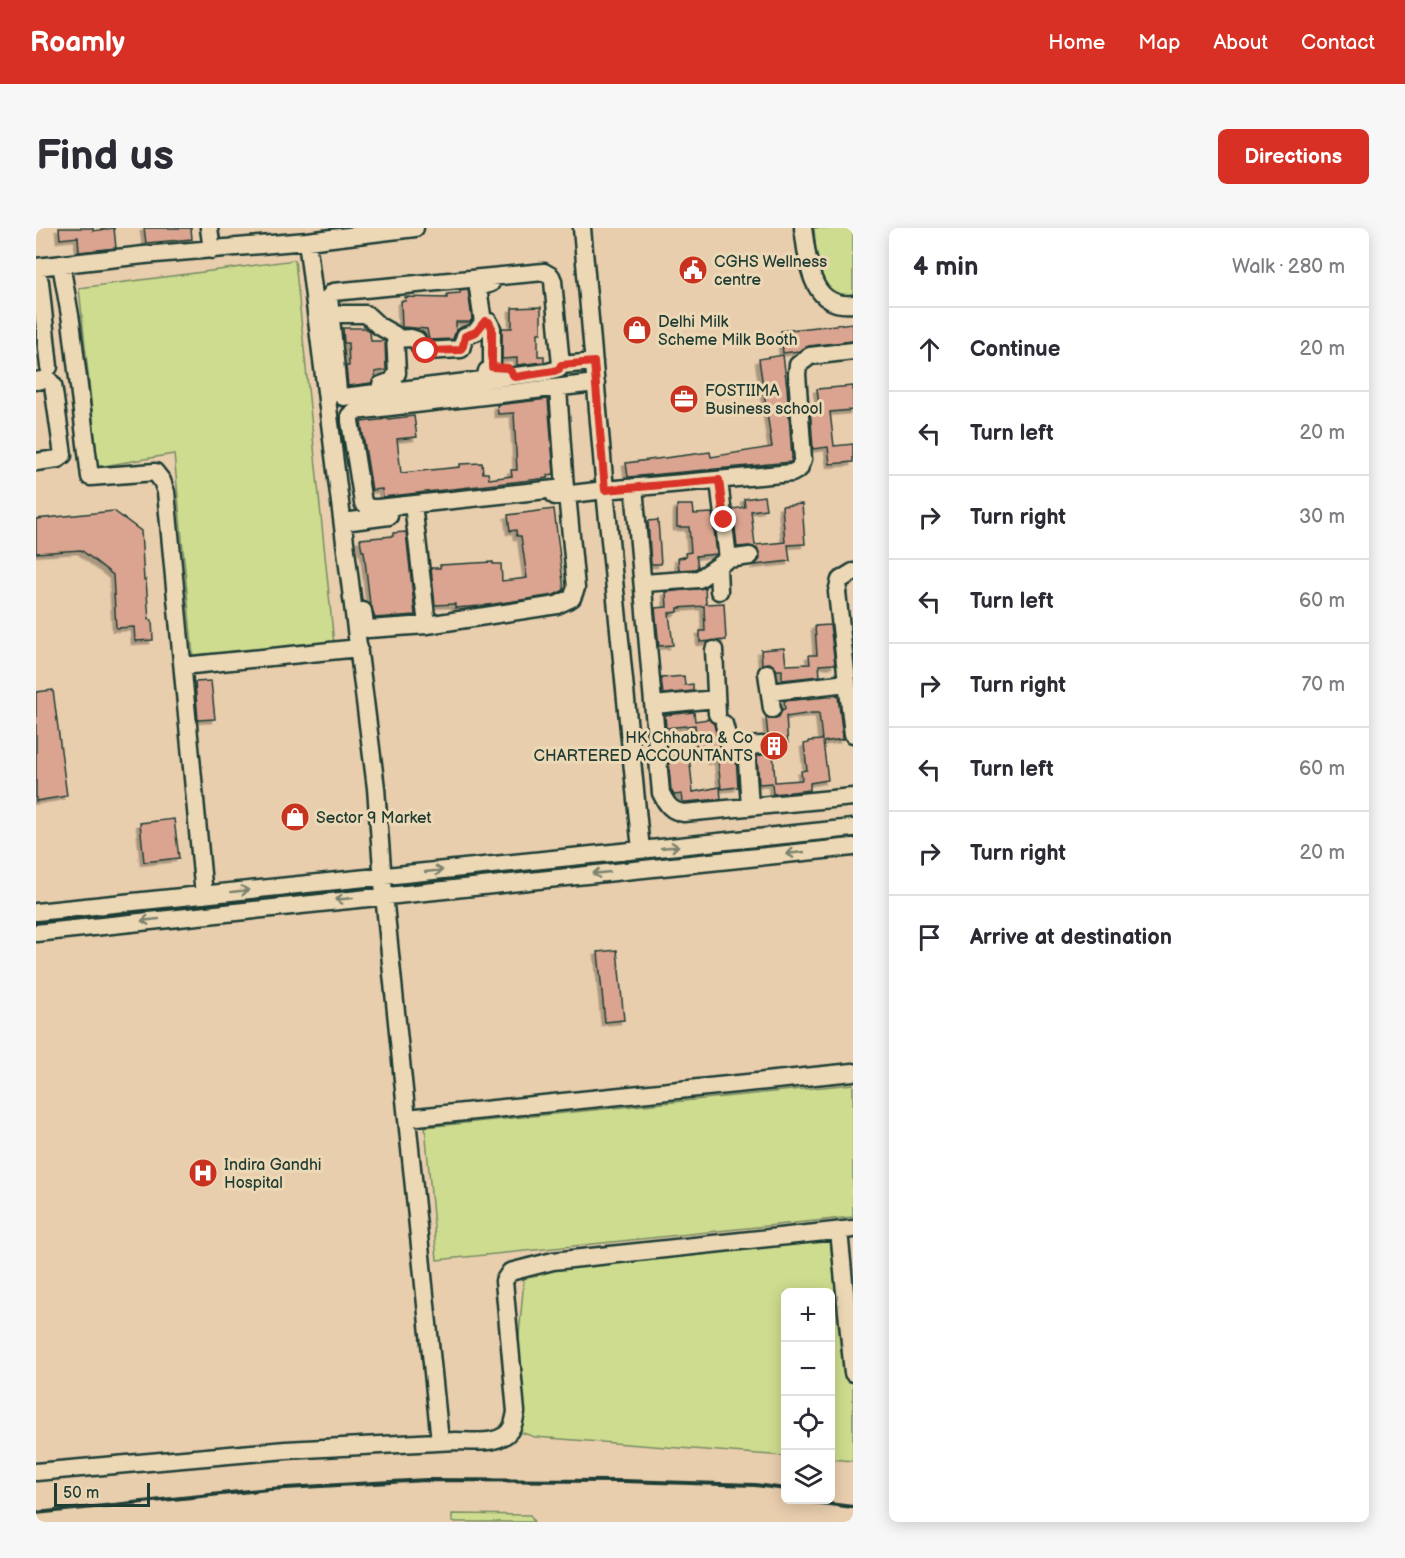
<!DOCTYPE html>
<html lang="en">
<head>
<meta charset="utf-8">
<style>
  body { margin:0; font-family:"Balsamiq Sans",sans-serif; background:#f7f7f7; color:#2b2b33 }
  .controls { position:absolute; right:18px; bottom:18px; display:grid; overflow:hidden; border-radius:9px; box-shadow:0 3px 15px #0003 }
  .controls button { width:54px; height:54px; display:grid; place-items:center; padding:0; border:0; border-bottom:2px solid #e1e1e2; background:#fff; color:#2b2b33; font:30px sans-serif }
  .scale { position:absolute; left:18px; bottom:15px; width:96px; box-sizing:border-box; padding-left:6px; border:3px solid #1f3d34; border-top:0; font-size:16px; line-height:21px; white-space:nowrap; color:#1f3d34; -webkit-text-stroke:4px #edd8b6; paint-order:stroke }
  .stop { position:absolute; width:18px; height:18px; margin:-14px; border:4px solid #d93025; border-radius:50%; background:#fff }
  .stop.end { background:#d93025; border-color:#fff; box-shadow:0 2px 6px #0008 }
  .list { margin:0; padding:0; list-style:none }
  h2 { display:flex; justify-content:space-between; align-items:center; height:78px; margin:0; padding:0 24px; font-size:26px }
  h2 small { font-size:20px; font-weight:400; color:#7c7c81 }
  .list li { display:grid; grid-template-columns:39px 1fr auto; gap:18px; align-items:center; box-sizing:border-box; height:84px; padding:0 24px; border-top:2px solid #e1e1e2 }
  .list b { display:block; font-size:22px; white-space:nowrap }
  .list em { font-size:20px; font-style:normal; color:#7c7c81 }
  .icon { flex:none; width:33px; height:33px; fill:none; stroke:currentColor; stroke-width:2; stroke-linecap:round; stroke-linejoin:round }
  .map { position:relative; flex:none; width:817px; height:1294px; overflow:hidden; border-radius:9px }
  header { display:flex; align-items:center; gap:36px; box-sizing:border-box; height:84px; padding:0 30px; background:#d93025; color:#fff }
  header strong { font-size:28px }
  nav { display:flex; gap:33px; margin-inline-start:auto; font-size:21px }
  .intro { display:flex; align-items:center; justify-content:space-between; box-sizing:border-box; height:144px; padding:0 36px }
  h1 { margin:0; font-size:42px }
  .button { padding:15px 27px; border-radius:9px; background:#d93025; color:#fff; font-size:21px; font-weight:700 }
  main { display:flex; gap:36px; padding:0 36px }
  aside { flex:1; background:#fff; border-radius:9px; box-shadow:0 3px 15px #0003 }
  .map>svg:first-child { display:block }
  .green { fill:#cedc8f; stroke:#768c62; stroke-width:1.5 }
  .building { fill:#daa490; stroke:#1f3d34; stroke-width:1.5; fill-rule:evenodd; filter:url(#shadow) }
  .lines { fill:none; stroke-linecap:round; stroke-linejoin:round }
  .minor-casing { stroke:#1f3d34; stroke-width:21 }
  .minor { stroke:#edd8b6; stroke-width:16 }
  .rail { stroke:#1f3d34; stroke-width:4 }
  .oneway { stroke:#7c836e }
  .route { stroke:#d93025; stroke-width:8 }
  .labels { text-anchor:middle; stroke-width:6; stroke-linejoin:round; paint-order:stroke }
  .poi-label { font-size:16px; fill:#1f3d34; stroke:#edd8b6; text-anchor:start }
</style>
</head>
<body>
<header>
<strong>Roamly</strong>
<nav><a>Home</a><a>Map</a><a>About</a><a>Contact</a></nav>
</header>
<div class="intro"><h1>Find us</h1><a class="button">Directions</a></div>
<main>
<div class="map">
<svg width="817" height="1294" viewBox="0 0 817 1294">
  <defs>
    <filter id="shadow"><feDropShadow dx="-3.5" dy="3.5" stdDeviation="0" flood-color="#0004"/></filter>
  </defs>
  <rect width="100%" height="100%" fill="#e9ceae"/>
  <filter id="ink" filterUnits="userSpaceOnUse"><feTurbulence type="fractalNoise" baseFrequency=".0167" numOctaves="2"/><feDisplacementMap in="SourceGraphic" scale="12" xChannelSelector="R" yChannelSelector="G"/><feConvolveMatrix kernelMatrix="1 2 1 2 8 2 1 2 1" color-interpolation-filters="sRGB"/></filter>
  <g filter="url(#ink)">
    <path class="green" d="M778,0H817V73L784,76Z
      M259,32L298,416L157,428L138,226L62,239L43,60Z
      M817,856V989L401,1032L389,899Z
      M803,1003L817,1141V1233L795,1231L794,1064H750L749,1228L499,1209L475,1201L489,1039Z
      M416,1286L494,1287L498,1294H416Z"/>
    <path class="building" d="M23,0H57V3L78,0L80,20L43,24L42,9L24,11Z
      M108,0H155L156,11L110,15Z
      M432,62L436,91L434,94H420V102L417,111L393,112L391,101L366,99L365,73H370L369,69L411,70V66L424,65V63Z
      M505,79V105H502V128H508V134L481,137V130L466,131V100H476V80Z
      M817,95V113L773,118L763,123L747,125L745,103Z
      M307,100H329L334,104L335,113H349L350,142L339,144V149L335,155L312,158L310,138H313L312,115H308Z
      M747,127L751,159L756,229L755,234L592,249L590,235L674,224L675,229L736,219L723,131Z
      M817,158V182L794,184L798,218L817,216V234L794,236L792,219L777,221L774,178L783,177L781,161Z
      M512,171L518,246L511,247L512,250L347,269L346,261L336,262L325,194L378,188L381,209L361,211L365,245L424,239V236L446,235L447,245H452L453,251L476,248L475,242H481L478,185L462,186L461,177Z
      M728,268L730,281L715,283L719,317L749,314L746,278L766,276L769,316L752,317L754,333L719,337L724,331L722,321L713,318L701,319L697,281L709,279L708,271Z
      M641,277H657L658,286L676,285L681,326L660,328L662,339L659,341L643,342L642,330L650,329L649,325L655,324L653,299H641Z
      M518,281L528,362L518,367L445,378L419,380V376L399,377L395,340H404V337L457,334V336H465L466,353L491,350L485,308H481L480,302L474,303L472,287Z
      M78,283L105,303L108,352H110L113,392H116L117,412L99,413L98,399L80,400L77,347L45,322L0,325V291Z
      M622,292L625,336H615L612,293Z
      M370,304L379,387L339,390L334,376L328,323H326L324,311L357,308V305Z
      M669,360L670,376L688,375L690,412L664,414V403H669L668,378L642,380V384L633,385L637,417L623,418L619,380L631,379L630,364Z
      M794,397L799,436L783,437L784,448L746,452V442H741L734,435L726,436L725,422L748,420L750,437L774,436L773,427H781L779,398Z
      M648,448L649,457L657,456V463L627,466L625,450Z
      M175,453L179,491L162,492L159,454Z
      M17,462L31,568L0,573V464Z
      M802,468L807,511L787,514L792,552L774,555V562L737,566L736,555L723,556L721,528L732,525L736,517L732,508L730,489L737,491L743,489L746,482L749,481L748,473ZM776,485H783L786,512L773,513V515L768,516L771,542L765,543L766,552L739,554L737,522L752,520L750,487V489Z
      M658,484L659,493L672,491L678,496L685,521L700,529L702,559L685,561L682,532L675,533L674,527L662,529L659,497L630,500L629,487Z
      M653,527L657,564L684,559L685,571L649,574H647L646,566L638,567L635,562L632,529Z
      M138,591L143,630L108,634L104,595Z
      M581,722L588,792L569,794L562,724Z"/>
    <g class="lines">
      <g class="minor-casing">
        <path id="minor" d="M173,0L176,22
          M546,0L569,262L605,622
          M767,0C772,31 773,81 817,76
          M271,13L340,560L348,667L404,1213
          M25,36L35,93L54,249L119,244L126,253L130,264L168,667
          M0,39L108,27L271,13L379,0
          M0,44L4,54L13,139
          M294,86H330L343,98L359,107L361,145L356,153L345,157L344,163
          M447,94H453L456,100V139L451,143L449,152
          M359,111L375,110L381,112L384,119L390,123L425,121L429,108L440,104L447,94L442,60L455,55L456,52
          M525,137L517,53L515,48L508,44L297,64L293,69L302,163L307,169L512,144L523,141L525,137L558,134
          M0,153L12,151L17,157L27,227L22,231L0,234
          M522,161L529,260L342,280H333L327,275L314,193V187L319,183L560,155
          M683,252L692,331
          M598,259L625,565C631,577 635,583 648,585L817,569
          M519,268L569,262L756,245L763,241L767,231L761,146L762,137L774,128L817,123
          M378,285L391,397L521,377L536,370L540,360L531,266
          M308,294L353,288
          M682,340L683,363
          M817,344L804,352L801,364L817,506
          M608,355L663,351L692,331L714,328
          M327,383L329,397L332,401L391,397
          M678,422L681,486
          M147,438L323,420
          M731,445L736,481
          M734,464L811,455
          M618,477L680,471
          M688,496L693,515L701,519L710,518L714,579
          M710,518L726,517
          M0,684L817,600
          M0,705L817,619
          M371,890L817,844
          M803,1003L817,1145
          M0,1244L250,1222L420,1213C437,1213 467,1218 476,1199C478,1195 479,1189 480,1184L468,1053L474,1044L517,1033L817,1001"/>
      </g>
      <use href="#minor" class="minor"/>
      <path class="rail" d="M761,1272L817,1279
        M0,1285L233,1261L390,1252L587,1253L719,1257L750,1261"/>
    </g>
    <defs><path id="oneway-shaft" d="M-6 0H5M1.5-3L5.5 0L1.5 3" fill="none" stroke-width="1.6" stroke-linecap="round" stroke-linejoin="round" transform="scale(1.5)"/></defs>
    <g class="oneway">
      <use href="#oneway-shaft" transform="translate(634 619) rotate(-6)"/>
      <use href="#oneway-shaft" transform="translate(759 625) rotate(174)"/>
      <use href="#oneway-shaft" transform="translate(398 643) rotate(-6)"/>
      <use href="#oneway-shaft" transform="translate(565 645) rotate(174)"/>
      <use href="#oneway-shaft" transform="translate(204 663) rotate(-6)"/>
      <use href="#oneway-shaft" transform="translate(308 671) rotate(174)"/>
      <use href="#oneway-shaft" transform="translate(114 692) rotate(174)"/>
    </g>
  </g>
  <g class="lines" filter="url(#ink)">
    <path class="route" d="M390,123L424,122L427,118L429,108L440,104L449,93L453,94L456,100V139L472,140L479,149L518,143L523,141L525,137L558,134L569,262L683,252L688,292"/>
  </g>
  <defs>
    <g id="civic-disc" transform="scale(1.5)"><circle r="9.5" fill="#c8321e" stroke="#edd8b6"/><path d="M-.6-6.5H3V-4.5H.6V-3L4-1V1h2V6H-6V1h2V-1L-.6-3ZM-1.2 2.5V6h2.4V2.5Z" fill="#fff"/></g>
    <g id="shop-disc" transform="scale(1.5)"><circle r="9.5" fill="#c8321e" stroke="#edd8b6"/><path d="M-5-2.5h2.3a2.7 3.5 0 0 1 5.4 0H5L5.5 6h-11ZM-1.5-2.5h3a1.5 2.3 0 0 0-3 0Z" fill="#fff"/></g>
    <g id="office-disc" transform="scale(1.5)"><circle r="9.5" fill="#c8321e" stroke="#edd8b6"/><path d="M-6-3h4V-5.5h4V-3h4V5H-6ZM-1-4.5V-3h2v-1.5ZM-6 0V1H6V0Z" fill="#fff"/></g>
    <g id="building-disc" transform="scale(1.5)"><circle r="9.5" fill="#c8321e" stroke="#edd8b6"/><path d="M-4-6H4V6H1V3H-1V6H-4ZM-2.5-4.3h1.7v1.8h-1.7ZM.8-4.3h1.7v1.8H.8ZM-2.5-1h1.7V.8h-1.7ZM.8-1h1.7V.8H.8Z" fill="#fff"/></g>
    <g id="hospital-disc" transform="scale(1.5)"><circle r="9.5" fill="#c8321e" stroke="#edd8b6"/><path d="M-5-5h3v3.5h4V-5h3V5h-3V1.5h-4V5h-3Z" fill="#fff"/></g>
  </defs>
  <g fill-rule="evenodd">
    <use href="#civic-disc" x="657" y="42"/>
    <use href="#shop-disc" x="601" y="102"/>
    <use href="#office-disc" x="648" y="171"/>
    <use href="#building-disc" x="738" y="518"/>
    <use href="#shop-disc" x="259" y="589"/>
    <use href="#hospital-disc" x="167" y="945"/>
  </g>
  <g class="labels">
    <g class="poi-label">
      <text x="678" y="39">CGHS Wellness<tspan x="678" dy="18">centre</tspan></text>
      <text x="622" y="99">Delhi Milk<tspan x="622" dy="18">Scheme Milk Booth</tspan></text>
      <text x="669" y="168">FOSTIIMA<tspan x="669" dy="18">Business school</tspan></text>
      <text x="717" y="515" text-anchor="end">HK Chhabra &amp; Co<tspan x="717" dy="18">CHARTERED ACCOUNTANTS</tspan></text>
      <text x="280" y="595">Sector 9 Market</text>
      <text x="188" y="942">Indira Gandhi<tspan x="188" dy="18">Hospital</tspan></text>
    </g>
  </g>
</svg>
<div class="controls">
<button>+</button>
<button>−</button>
<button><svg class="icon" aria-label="locate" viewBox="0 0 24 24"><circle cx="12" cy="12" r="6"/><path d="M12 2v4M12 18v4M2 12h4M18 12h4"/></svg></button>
<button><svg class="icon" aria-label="layers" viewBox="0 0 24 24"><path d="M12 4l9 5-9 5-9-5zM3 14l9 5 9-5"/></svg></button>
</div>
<div class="scale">50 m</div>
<div class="stop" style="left:390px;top:123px"></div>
<div class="stop end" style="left:688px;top:292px"></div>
</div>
<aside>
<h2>4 min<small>Walk · 280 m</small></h2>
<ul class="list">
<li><svg class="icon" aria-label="ahead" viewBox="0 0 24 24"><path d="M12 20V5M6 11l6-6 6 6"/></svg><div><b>Continue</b></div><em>20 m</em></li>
<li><svg class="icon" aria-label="left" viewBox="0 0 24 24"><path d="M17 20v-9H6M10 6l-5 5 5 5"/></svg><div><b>Turn left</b></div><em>20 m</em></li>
<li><svg class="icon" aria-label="right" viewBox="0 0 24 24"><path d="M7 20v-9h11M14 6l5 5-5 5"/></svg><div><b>Turn right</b></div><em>30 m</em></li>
<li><svg class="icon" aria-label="left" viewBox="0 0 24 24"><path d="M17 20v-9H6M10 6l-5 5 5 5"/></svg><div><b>Turn left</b></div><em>60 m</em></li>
<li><svg class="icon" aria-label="right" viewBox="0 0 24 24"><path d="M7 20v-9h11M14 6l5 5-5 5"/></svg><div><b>Turn right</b></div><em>70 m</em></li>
<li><svg class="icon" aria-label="left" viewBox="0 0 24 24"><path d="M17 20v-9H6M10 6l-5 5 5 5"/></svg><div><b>Turn left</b></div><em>60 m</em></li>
<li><svg class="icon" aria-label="right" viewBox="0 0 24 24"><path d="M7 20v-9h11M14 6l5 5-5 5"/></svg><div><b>Turn right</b></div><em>20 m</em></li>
<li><svg class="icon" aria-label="arrive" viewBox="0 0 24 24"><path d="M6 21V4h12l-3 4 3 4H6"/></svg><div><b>Arrive at destination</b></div></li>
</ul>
</aside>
</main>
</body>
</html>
